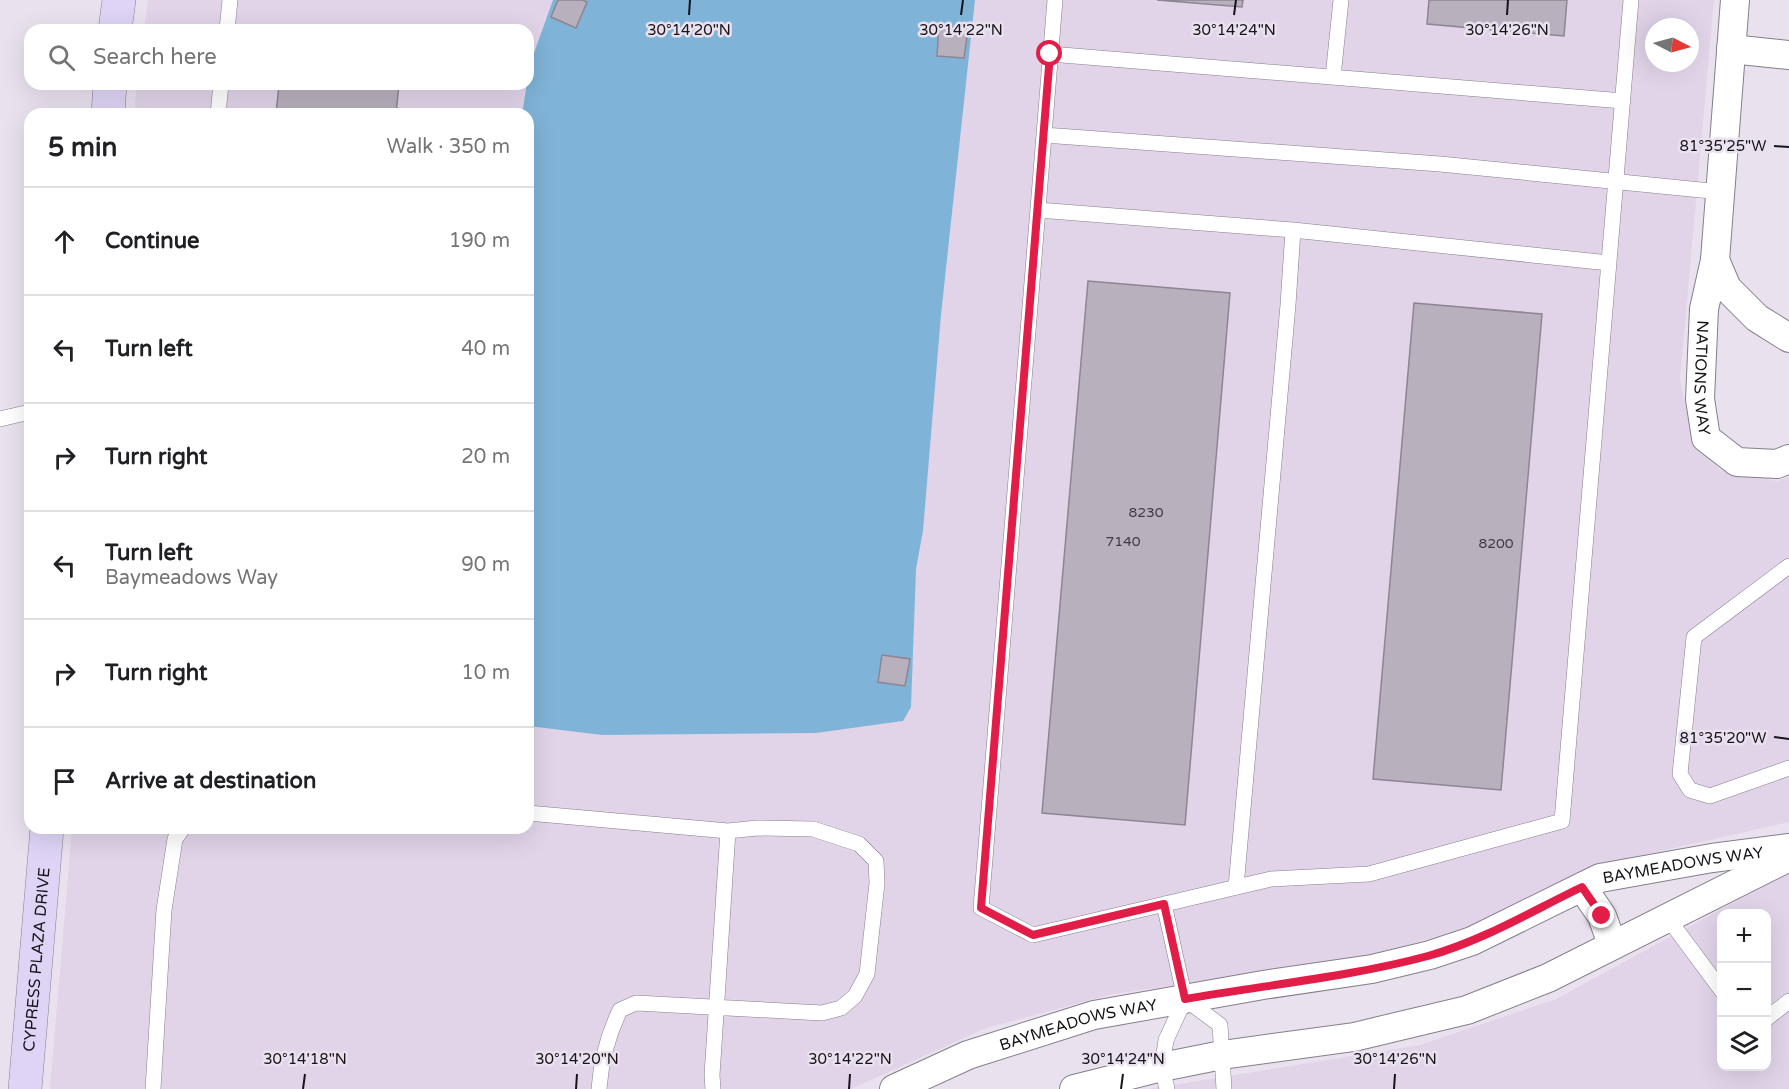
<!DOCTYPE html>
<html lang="en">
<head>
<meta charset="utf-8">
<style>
  body { margin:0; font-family:"Varela Round",sans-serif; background:#f6f6f6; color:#202124 }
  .controls { position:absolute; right:18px; bottom:18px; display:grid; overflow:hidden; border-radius:12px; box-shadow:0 6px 24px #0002 }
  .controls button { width:54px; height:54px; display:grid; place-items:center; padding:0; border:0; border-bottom:2px solid #e0e0e0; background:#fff; color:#202124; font:30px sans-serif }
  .compass { position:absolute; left:1645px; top:18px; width:54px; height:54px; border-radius:50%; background:#fff; box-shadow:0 6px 24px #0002; rotate:96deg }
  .stop { position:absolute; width:18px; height:18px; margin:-14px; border:4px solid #e11d48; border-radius:50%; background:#fff }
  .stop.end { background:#e11d48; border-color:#fff; box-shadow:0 2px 6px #0008 }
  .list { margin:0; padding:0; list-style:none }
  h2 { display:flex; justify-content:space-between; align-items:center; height:78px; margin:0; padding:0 24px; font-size:26px }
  h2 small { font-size:20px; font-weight:400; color:#757577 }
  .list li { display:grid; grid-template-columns:39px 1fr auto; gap:18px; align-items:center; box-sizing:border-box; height:108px; padding:0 24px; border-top:2px solid #e0e0e0 }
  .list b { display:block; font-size:22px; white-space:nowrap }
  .list p { margin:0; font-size:20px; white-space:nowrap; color:#757577 }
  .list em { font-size:20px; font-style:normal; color:#757577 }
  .icon { flex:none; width:33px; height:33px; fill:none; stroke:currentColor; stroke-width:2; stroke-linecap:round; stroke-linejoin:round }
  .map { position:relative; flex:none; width:1789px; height:1089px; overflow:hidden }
  .search { position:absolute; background:#fff; box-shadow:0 6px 24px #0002; left:24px; top:24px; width:510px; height:66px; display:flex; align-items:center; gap:15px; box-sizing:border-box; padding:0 21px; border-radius:18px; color:#757577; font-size:22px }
  .panel { position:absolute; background:#fff; box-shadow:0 6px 24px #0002; left:24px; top:108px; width:510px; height:726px; border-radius:18px }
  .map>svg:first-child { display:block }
  .built { fill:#e1d4e9; fill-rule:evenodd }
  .water { fill:#7fb3d7 }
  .building { fill:#b9b0be; stroke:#8d8592; stroke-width:1.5 }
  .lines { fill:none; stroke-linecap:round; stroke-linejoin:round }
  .lane-casing { stroke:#867e8b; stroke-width:16 }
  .street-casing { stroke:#867e8b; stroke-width:30 }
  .secondary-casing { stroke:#867e8b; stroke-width:34 }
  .lane { stroke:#fff; stroke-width:15 }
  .street { stroke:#fff; stroke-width:28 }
  .secondary { stroke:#dfd4f6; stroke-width:33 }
  .route { stroke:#e11d48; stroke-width:8 }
  .ticks { fill:none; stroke:#171419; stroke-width:2 }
  .labels { text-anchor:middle; stroke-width:5; stroke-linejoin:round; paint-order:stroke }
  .number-label { font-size:14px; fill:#403b42 }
  .street-label { font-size:16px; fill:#171419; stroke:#eae1ef }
  .ticks-label { font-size:15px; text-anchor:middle; fill:#171419; stroke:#eae1ef; stroke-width:5; stroke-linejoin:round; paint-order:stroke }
</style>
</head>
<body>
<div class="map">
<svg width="1789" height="1089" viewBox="0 0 1789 1089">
  <rect width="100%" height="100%" fill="#eae1ef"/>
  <path class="built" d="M148,0H553L530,64L528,74V30H144Z
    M975,0H1714L1680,380L1694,442L1720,470L1777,481L1789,477V822L1587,868L1482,922L1366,958L1113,994L986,1028L851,1089H50L72,828H528V726L602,735L816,733L903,721L916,569L923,531L941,315ZM1654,27H1690V63H1654Z
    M137,84H526L522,114H134Z
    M1789,872V1089H1148L1420,1045L1556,999ZM1722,914H1766V1066H1722Z"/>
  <path class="water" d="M553,0H975L941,315L923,531L916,569L911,707L903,721L816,733L602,735L528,726V114H522L530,64Z"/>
  <path class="building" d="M558,0H582L587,2L576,28L551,17Z
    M1157,0H1243L1242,7Z
    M1429,0H1567L1564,36L1427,24Z
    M939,26L968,29L964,58L937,56Z
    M279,84H399L396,114H276Z
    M1088,281L1230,293L1185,825L1042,813Z
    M1414,303L1542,314L1501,790L1373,779Z
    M882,655L910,659L905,686L878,682Z"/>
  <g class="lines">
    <g class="lane-casing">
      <path id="lane" d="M1055,0L981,908L1033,935L1271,879L1369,874L1562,821L1631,0
        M227,30L230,0
        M1050,54L1623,101
        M1333,77L1341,0
        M218,114L221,84
        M1044,135L1440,164L1721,192
        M1038,210L1293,230L1288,305L1236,887
        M1293,230L1609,263
        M0,419L30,412
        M1789,566L1694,637L1680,774L1690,790L1710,796L1789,768
        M528,813L728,831
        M1164,904L1185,999L1166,1040L1162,1067L1167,1089
        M1667,917L1722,991
        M1185,999L1220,1025L1224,1089
        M1766,1019L1789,1001
        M153,1089L164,910L175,839L183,828
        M599,1089C601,1061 608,1035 620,1010L636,1003L822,1013L841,1008L855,996L867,974L877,883L876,861L859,844L813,829L757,828L728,831L712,1075L713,1089"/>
    </g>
    <g class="street-casing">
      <g id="street">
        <path id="s1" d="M1735,0L1715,260L1704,309L1700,399L1706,438L1737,462L1777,464L1789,459"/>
        <path d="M1731,49L1789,55"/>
        <path d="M1715,260L1727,288L1757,318L1789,338"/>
        <path d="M1582,887L1602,916L1612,944"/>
        <path id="s2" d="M894,1089L968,1055L1094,1015L1263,985L1372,969L1430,955L1472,941L1600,878L1712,858L1789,848"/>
        <path d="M1074,1089L1162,1067L1222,1055L1354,1037L1467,1010L1548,978L1789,857"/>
      </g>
    </g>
    <g class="secondary-casing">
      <g id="secondary">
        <path d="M115,30L119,0"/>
        <path d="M108,114L110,84"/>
        <path id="s3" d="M25,1089L47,828"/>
      </g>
    </g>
    <use href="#lane" class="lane"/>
    <use href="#street" class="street"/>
    <use href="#secondary" class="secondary"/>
  </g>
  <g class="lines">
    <path class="route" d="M1050,54L981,908L1033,935L1164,904L1185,999C1265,985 1350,977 1428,956C1482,941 1532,911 1582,887L1602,916"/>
  </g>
  <path class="ticks" d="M689,15L690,0M961,15L963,0M1234,15L1236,0M1507,15L1508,0M1774,146L1789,147M1774,737L1789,739M303,1089L305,1074M576,1089L577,1074M849,1089L850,1074M1121,1089L1123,1074M1394,1089L1395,1074"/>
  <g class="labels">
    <g class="number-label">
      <text x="1146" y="517">8230</text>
      <text x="1123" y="546">7140</text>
      <text x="1496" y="548">8200</text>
    </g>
    <g class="street-label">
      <text dy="6" stroke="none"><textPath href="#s1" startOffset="380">NATIONS WAY</textPath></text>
      <text dy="6" stroke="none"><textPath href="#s2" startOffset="826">BAYMEADOWS WAY</textPath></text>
      <text dy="6" stroke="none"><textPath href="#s3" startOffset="130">CYPRESS PLAZA DRIVE</textPath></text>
      <text dy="6" stroke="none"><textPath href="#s2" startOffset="196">BAYMEADOWS WAY</textPath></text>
    </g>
  </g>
  <g class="ticks-label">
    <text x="689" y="35">30°14'20"N</text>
    <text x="961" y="35">30°14'22"N</text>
    <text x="1234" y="35">30°14'24"N</text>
    <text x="1507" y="35">30°14'26"N</text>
    <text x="1723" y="151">81°35'25"W</text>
    <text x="1723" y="743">81°35'20"W</text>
    <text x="305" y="1064">30°14'18"N</text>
    <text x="577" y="1064">30°14'20"N</text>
    <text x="850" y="1064">30°14'22"N</text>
    <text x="1123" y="1064">30°14'24"N</text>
    <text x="1395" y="1064">30°14'26"N</text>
  </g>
</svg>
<div class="controls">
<button>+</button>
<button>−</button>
<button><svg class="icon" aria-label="layers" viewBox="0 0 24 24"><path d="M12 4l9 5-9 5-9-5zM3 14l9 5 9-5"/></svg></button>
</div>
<svg class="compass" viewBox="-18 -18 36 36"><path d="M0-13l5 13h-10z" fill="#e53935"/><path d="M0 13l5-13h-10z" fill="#757577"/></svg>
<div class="stop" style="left:1050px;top:54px"></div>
<div class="stop end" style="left:1602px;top:916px"></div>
<div class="search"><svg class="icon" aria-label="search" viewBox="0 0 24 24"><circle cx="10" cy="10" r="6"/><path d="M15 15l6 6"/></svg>Search here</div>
<section class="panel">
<h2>5 min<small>Walk · 350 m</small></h2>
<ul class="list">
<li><svg class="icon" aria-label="ahead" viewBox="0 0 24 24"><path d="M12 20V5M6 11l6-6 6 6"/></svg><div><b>Continue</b></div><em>190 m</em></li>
<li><svg class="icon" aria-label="left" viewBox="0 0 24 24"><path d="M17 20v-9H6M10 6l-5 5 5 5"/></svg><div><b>Turn left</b></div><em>40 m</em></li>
<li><svg class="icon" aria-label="right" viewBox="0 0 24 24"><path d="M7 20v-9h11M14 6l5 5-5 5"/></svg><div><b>Turn right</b></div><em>20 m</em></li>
<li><svg class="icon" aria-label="left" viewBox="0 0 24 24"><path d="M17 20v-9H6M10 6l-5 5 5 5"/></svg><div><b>Turn left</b><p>Baymeadows Way</p></div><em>90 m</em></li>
<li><svg class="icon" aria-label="right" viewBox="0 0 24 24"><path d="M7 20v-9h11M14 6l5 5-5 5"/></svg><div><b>Turn right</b></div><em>10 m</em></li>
<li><svg class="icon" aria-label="arrive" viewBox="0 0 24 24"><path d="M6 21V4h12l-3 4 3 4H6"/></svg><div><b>Arrive at destination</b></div></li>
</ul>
</section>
</div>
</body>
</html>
